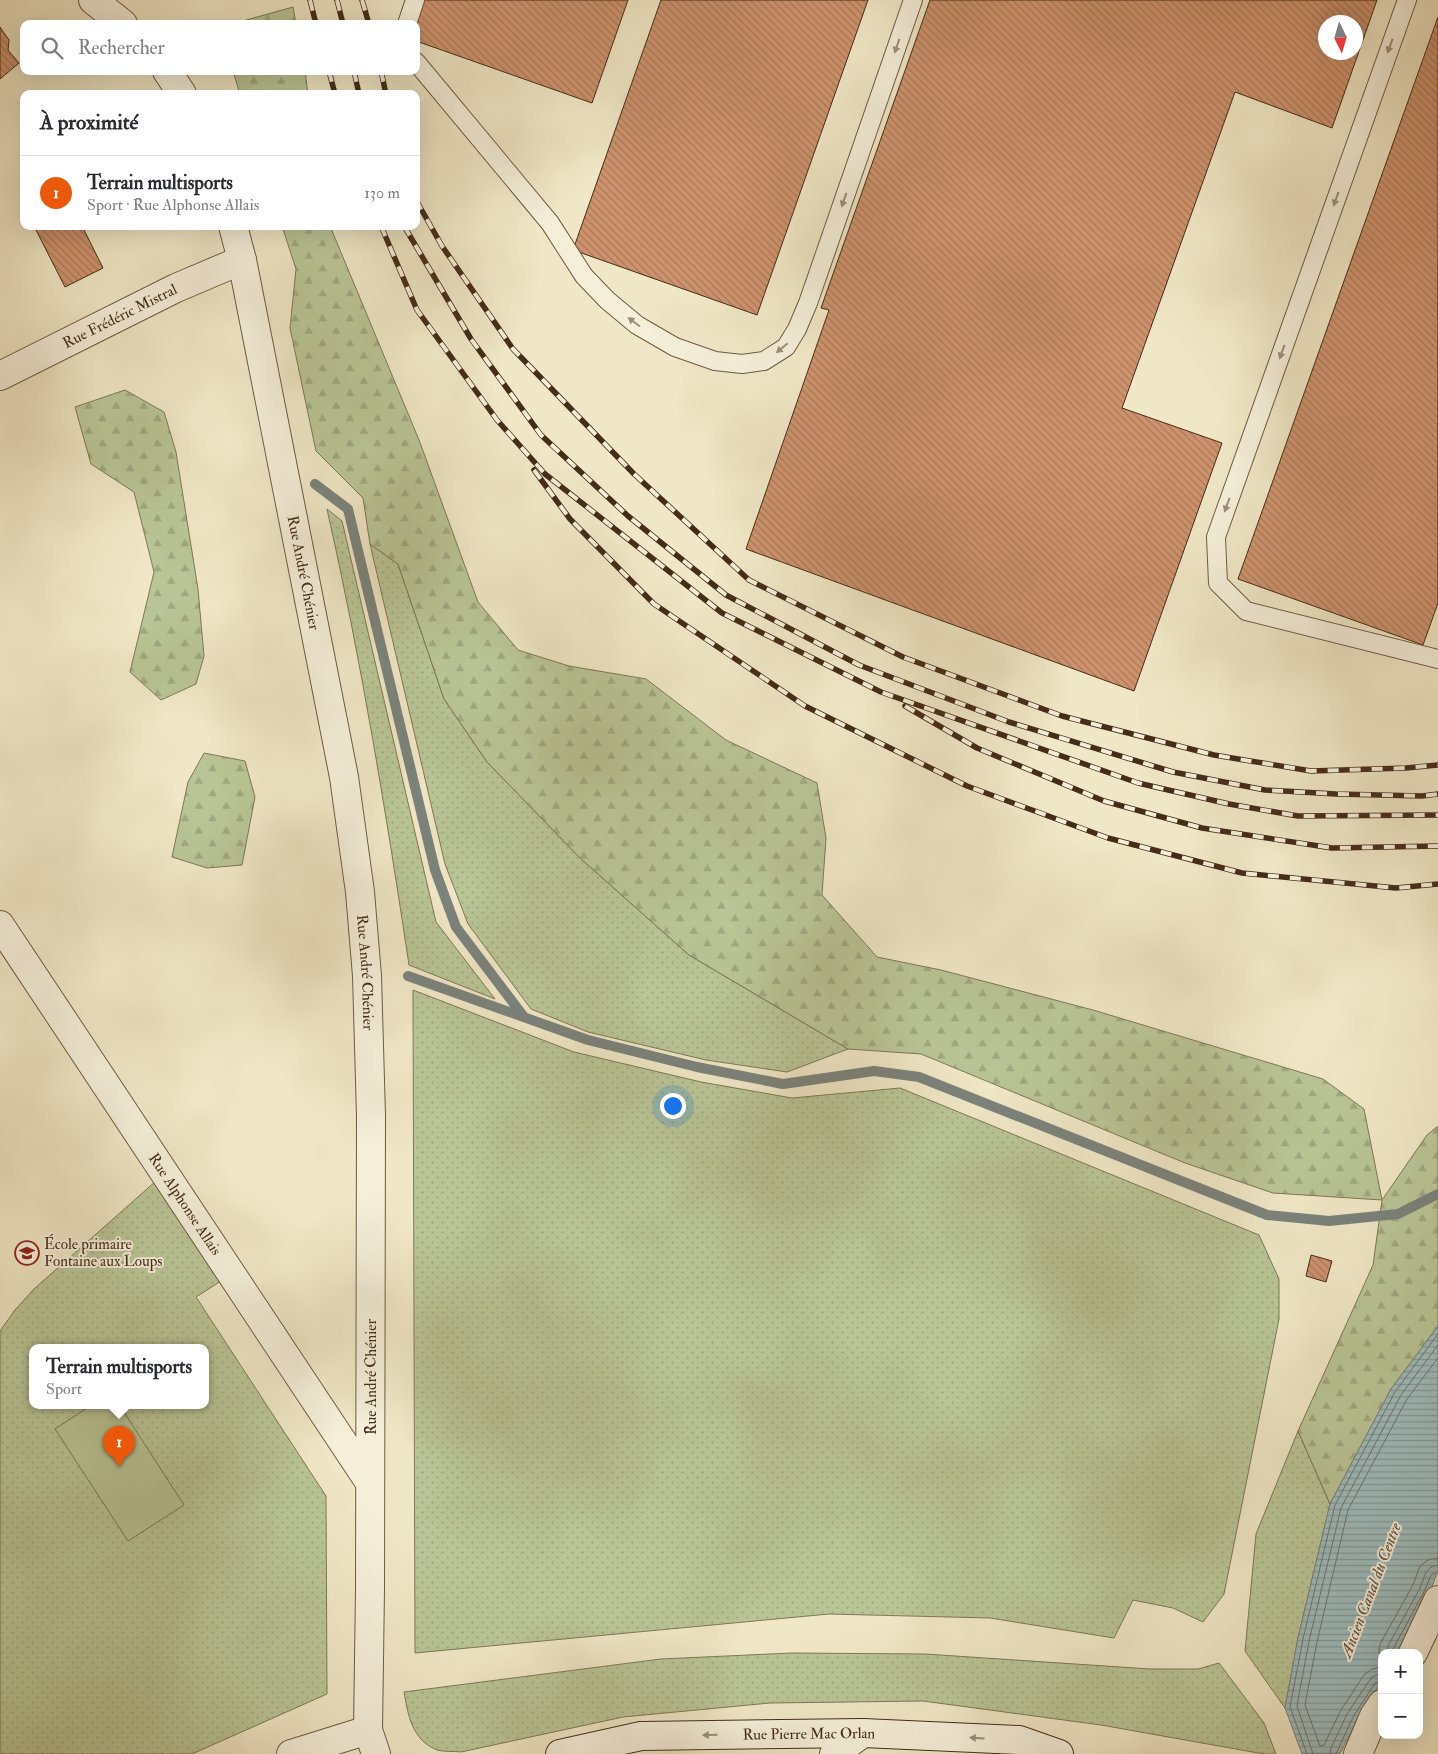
<!DOCTYPE html>
<html lang="fr">
<head>
<meta charset="utf-8">
<style>
  body { margin:0; font-family:"IM FELL Double Pica",serif; background:#f7f7f7; color:#2b2b33 }
  .controls { position:absolute; right:15px; bottom:15px; display:grid; overflow:hidden; border-radius:10px; box-shadow:0 5px 20px #0002 }
  .controls button { width:45px; height:45px; display:grid; place-items:center; padding:0; border:0; border-bottom:1px solid #e1e1e2; background:#fff; color:#2b2b33; font:25px sans-serif }
  .compass { position:absolute; left:1318px; top:15px; width:45px; height:45px; border-radius:50%; background:#fff; box-shadow:0 5px 20px #0002; rotate:175deg }
  .you { position:absolute; left:672px; top:1105px; width:18px; height:18px; margin:-12px; border:4px solid #fff; border-radius:50%; background:#1a73e8; box-shadow:0 0 0 8px #1a73e833 }
  .badge { display:grid; place-items:center; width:32px; height:32px; border-radius:50%; background:#ea580c; color:#fff; font-size:16px; font-weight:700 }
  .pin { position:absolute; translate:-50% -41px; filter:drop-shadow(0 1px 2px #0008) }
  .pin::after { content:''; position:absolute; top:26px; width:18px; height:15px; background:inherit; clip-path:polygon(0 0,100% 0,50% 100%) }
  .popup { position:absolute; left:29px; top:1344px; width:180px; height:65px; box-sizing:border-box; display:grid; place-content:center; border-radius:10px; background:#fff; filter:drop-shadow(0 1px 4px #0005); font-size:16px; white-space:nowrap; color:#7c7c81 }
  .popup b { font-size:19px; color:#2b2b33 }
  .popup::after { content:''; position:absolute; left:50%; top:100%; margin-left:-10px; border:10px solid transparent; border-top-color:#fff }
  .list { margin:0; padding:0; list-style:none }
  h2 { display:flex; justify-content:space-between; align-items:center; height:65px; margin:0; padding:0 20px; font-size:21px }
  h2 small { font-size:16px; font-weight:400; color:#7c7c81 }
  .list li { display:grid; grid-template-columns:32px 1fr auto; gap:15px; align-items:center; box-sizing:border-box; height:75px; padding:0 20px; border-top:1px solid #e1e1e2 }
  .list b { display:block; font-size:19px; white-space:nowrap }
  .list p { margin:0; font-size:16px; white-space:nowrap; color:#7c7c81 }
  .list em { font-size:16px; font-style:normal; color:#7c7c81 }
  .icon { flex:none; width:28px; height:28px; fill:none; stroke:currentColor; stroke-width:2; stroke-linecap:round; stroke-linejoin:round }
  .map { position:relative; flex:none; width:1438px; height:1754px; overflow:hidden }
  .search { position:absolute; background:#fff; box-shadow:0 5px 20px #0002; left:20px; top:20px; width:400px; height:55px; display:flex; align-items:center; gap:12px; box-sizing:border-box; padding:0 18px; border-radius:10px; color:#7c7c81; font-size:19px }
  .panel { position:absolute; background:#fff; box-shadow:0 5px 20px #0002; left:20px; top:90px; width:400px; height:140px; border-radius:10px }
  .map>svg:first-child { display:block }
  .grass { fill:url(#grass-dots); stroke:#7f7856; fill-rule:evenodd }
  .forest { fill:url(#forest-firs); stroke:#7f7856 }
  .park { fill:#b9c596; stroke:#7f7856 }
  .water { fill:url(#water-rules); stroke:#7b837c }
  .lines { fill:none; stroke-linecap:round; stroke-linejoin:round }
  .shore { stroke:#72746b; stroke-width:1 }
  .stream { stroke:#7b837c; stroke-width:10 }
  .building { fill:url(#building-back-hatch); stroke:#452c17; fill-rule:evenodd }
  .service-casing { stroke:#705b43; stroke-width:20 }
  .minor-casing { stroke:#705b43; stroke-width:30 }
  .secondary-casing { stroke:#452c17; stroke-width:30 }
  .service { stroke:#f5efda; stroke-width:18 }
  .minor { stroke:#f5efda; stroke-width:28 }
  .secondary { stroke:#f5efda; stroke-width:28 }
  .rail-casing { stroke:#452c17; stroke-width:5.5 }
  .rail { stroke:#f5efda; stroke-width:4; stroke-dasharray:11; stroke-linecap:butt }
  .oneway { fill:#9d8e78 }
  .labels { text-anchor:middle; stroke-width:4; stroke-linejoin:round; paint-order:stroke }
  .street-label { font-size:15px; fill:#452c17; stroke:#f5efda }
  .poi-label { font-size:15px; fill:#452c17; stroke:#f5efda; text-anchor:start }
  .water-label { font-size:16px; font-style:italic; fill:#5c5041; stroke:#f5efda }
</style>
</head>
<body>
<div class="map">
<svg width="1438" height="1754" viewBox="0 0 1438 1754">
  <defs>
    <pattern id="grass-dots" width="8" height="8" patternUnits="userSpaceOnUse" patternTransform="scale(1.25)"><rect width="8" height="8" fill="#b9c596"/><path d="M2 2h.1M6 6h.1" fill="none" stroke="#a0a981" stroke-width="1.8" stroke-linecap="round"/></pattern>
    <pattern id="forest-firs" width="22" height="20" patternUnits="userSpaceOnUse" patternTransform="scale(1.25)"><rect width="22" height="20" fill="#b9c596"/><path d="M5 1l3.5 6h-7zM16 11l3.5 6h-7z" fill="#a0a981"/></pattern>
    <pattern id="water-rules" width="6" height="5" patternUnits="userSpaceOnUse" patternTransform="scale(1.25)"><rect width="6" height="5" fill="#9fbdbf"/><path d="M0 2.5h6" fill="none" stroke="#839a9a"/></pattern>
    <pattern id="building-back-hatch" width="6" height="6" patternUnits="userSpaceOnUse" patternTransform="scale(1.25)"><rect width="6" height="6" fill="#ce936e"/><path d="M-1 5l2 2M0 0l6 6M5-1l2 2" fill="none" stroke="#a97859"/></pattern>
  </defs>
  <rect width="100%" height="100%" fill="#f0e7c6"/>
  <filter id="stains"><feTurbulence type="fractalNoise" baseFrequency=".004" numOctaves="4"/><feColorMatrix values="0 0 0 0 .2 0 0 0 0 .09 0 0 0 0 .02 0 0 0 .5 -.17"/></filter>
  <radialGradient id="worn" r=".72"><stop offset=".6" stop-color="#630" stop-opacity="0"/><stop offset="1" stop-color="#630" stop-opacity=".3"/></radialGradient>
  <path class="grass" d="M327,509L342,521L436,922L495,999L409,965C386,812 361,659 327,509Z
    M370,544L398,564L444,699L487,762L580,858L689,955L848,1049L787,1072L706,1060L588,1032L531,1009L468,924L445,864Z
    M413,990L574,1052L701,1082L792,1098L900,1088L1259,1235L1279,1279V1319L1224,1594L1203,1622L1173,1608L1133,1600L1114,1638L990,1618L829,1614L415,1653Z
    M156,1181L221,1281L196,1297L326,1496L327,1694L192,1754H0V1331L15,1310L34,1289ZM33,1348H205V1406H33Z
    M1298,1431L1330,1504L1298,1638L1285,1708L1245,1651L1256,1534Z
    M792,1653L925,1654L1150,1669H1198L1219,1663L1264,1723L1276,1754H1264L1101,1725L923,1701L770,1703L623,1717L461,1752C454,1751 444,1752 437,1750C412,1740 408,1715 404,1692L661,1659Z"/>
  <path class="forest" d="M293,7L296,24H232Z
    M233,71H305L308,94H240Z
    M282,226H330L419,440L478,602L518,650L569,666L646,679L726,740L817,783L826,838L822,895L877,957L941,970L1093,1010L1323,1079L1364,1109L1382,1200L1427,1135L1438,1126V1326L1391,1389L1330,1504L1298,1431L1373,1265L1382,1200L1273,1193L1185,1163L921,1054L848,1049L689,955L580,858L487,762L444,699L398,564L370,544L363,498L316,451L290,328L296,269Z
    M125,390L164,412L176,452L198,589L204,656L196,684L161,700L130,672L154,572L134,492L91,464L75,407Z
    M204,753L245,761L255,797L242,865L207,868L172,857L188,782Z"/>
  <path class="park" d="M90,1406H120L184,1505L128,1541L55,1429Z"/>
  <path class="water" d="M1438,1326V1571L1430,1592L1397,1653H1382V1681L1357,1720L1340,1754H1302L1285,1708L1298,1638L1330,1504L1391,1389Z"/>
  <g class="lines">
    <path class="shore" d="M1387,1653L1388,1646L1420,1588L1426,1572L1431,1567L1438,1565
      M1393,1653V1649L1425,1590L1431,1575L1438,1572
      M1382,1662L1379,1652L1380,1644L1413,1585L1420,1566L1428,1560L1438,1558
      M1382,1667L1372,1669L1364,1675L1341,1710L1324,1745L1320,1746L1305,1705L1317,1642L1348,1510L1407,1399L1438,1358
      M1307,1754L1290,1707L1303,1639L1335,1505L1395,1392L1438,1334
      M1313,1754L1297,1706L1309,1641L1341,1508L1401,1395L1438,1345
      M1330,1754L1331,1748L1347,1714L1371,1678L1376,1675L1382,1674
      M1336,1754L1353,1717L1375,1683L1382,1681"/>
    <path class="stream" d="M315,484L348,509L435,870L456,927L524,1017
      M408,976L588,1040L697,1067L783,1084L874,1071L919,1077L1267,1215L1329,1221L1398,1214L1438,1194"/>
  </g>
  <path class="building" d="M420,0H628L592,103L416,41V24Z
    M661,0H868L757,315L573,250Z
    M930,0H1377L1332,128L1235,92L1122,408L1222,443L1134,691L746,549L829,310L821,308ZM1326,22H1356V52H1326Z
    M1438,17V603L1423,645L1238,579Z
    M0,27L9,40L8,50L19,63L0,79Z
    M34,226H82L103,268L65,287Z
    M1311,1255L1332,1261L1326,1282L1306,1276Z"/>
  <g class="lines">
    <g class="service-casing">
      <path id="service" d="M1407,0L1216,537L1218,583L1246,611L1438,659
        M407,24L415,0
        M416,62L550,223L584,276L607,300L637,325L675,347L715,361L742,364L764,361L786,347L797,329L808,303L913,0"/>
    </g>
    <g class="minor-casing">
      <g id="minor">
        <path d="M93,0L123,24"/>
        <path d="M167,71L182,94"/>
        <path id="s1" d="M233,226L242,260L344,777L360,892L367,976L371,1116L370,1589L368,1730L376,1754"/>
        <path id="s2" d="M0,376L176,288L242,260"/>
        <path id="s3" d="M0,925L370,1483"/>
        <path d="M1413,1653L1438,1600"/>
        <path d="M291,1754L368,1730"/>
        <path d="M834,1754L863,1733"/>
        <path d="M1358,1754L1374,1716L1382,1704"/>
      </g>
    </g>
    <g class="secondary-casing">
      <g id="secondary">
        <path id="s4" d="M560,1754L641,1736L863,1733L1019,1740L1059,1754"/>
      </g>
    </g>
    <use href="#service" class="service"/>
    <use href="#minor" class="minor"/>
    <use href="#secondary" class="secondary"/>
    <g class="rail-casing">
      <path id="rail" d="M310,0L316,24
        M337,0L343,24
        M362,0L369,24
        M329,71L335,94
        M354,71L359,94
        M381,71L386,94
        M416,200L442,246L513,349L634,474L749,580L903,657L1062,716L1214,755L1311,771L1406,768L1438,765
        M381,226L417,310L497,420L545,474L722,613L881,692L1138,783L1229,804L1298,816L1438,815
        M404,226L471,339L541,435L628,516L726,595L859,665L1009,722L1173,772L1265,790L1336,794L1422,796L1438,794
        M534,470L570,519L654,604L805,706L967,786L1108,838L1242,873L1396,888L1438,884
        M905,706L977,748L1104,801L1202,828L1332,848L1438,846"/>
    </g>
    <use href="#rail" class="rail"/>
  </g>
  <defs><path id="oneway-solid" d="M-6-.8H1V-3.2L6.5 0L1 3.2V.8H-6Z" transform="scale(1.25)"/></defs>
  <g class="oneway">
    <use href="#oneway-solid" transform="translate(897 46) rotate(109)"/>
    <use href="#oneway-solid" transform="translate(1390 46) rotate(110)"/>
    <use href="#oneway-solid" transform="translate(1336 199) rotate(110)"/>
    <use href="#oneway-solid" transform="translate(844 200) rotate(109)"/>
    <use href="#oneway-solid" transform="translate(634 322) rotate(-143)"/>
    <use href="#oneway-solid" transform="translate(782 348) rotate(140)"/>
    <use href="#oneway-solid" transform="translate(1282 352) rotate(110)"/>
    <use href="#oneway-solid" transform="translate(1227 505) rotate(110)"/>
    <use href="#oneway-solid" transform="translate(710 1735) rotate(179)"/>
    <use href="#oneway-solid" transform="translate(977 1738) rotate(-177)"/>
  </g>
  <defs>
    <g id="school-ring" transform="scale(1.25)"><circle r="9.5" fill="#f5efda" stroke="#8f2418" stroke-width="1.5"/><path d="M0-5L7-2L0 1L-7-2ZM-4 1L0 2.5L4 1V4Q0 6-4 4Z" fill="#8f2418"/></g>
  </defs>
  <g fill-rule="evenodd">
    <use href="#school-ring" x="27" y="1253"/>
  </g>
  <g class="labels">
    <g class="street-label">
      <text dy="5" stroke="none"><textPath href="#s2" startOffset="134">Rue Frédéric Mistral</textPath></text>
      <text dy="5" stroke="none"><textPath href="#s1" startOffset="354">Rue André Chénier</textPath></text>
      <text dy="5" stroke="none"><textPath href="#s1" startOffset="759">Rue André Chénier</textPath></text>
      <text dy="5" stroke="none"><textPath href="#s3" startOffset="335">Rue Alphonse Allais</textPath></text>
      <text transform="translate(371 1377) rotate(-90)" y="5">Rue André Chénier</text>
      <text dy="5" stroke="none"><textPath href="#s4" startOffset="251">Rue Pierre Mac Orlan</textPath></text>
    </g>
    <g class="poi-label">
      <text x="44" y="1249">École primaire<tspan x="44" dy="17">Fontaine aux Loups</tspan></text>
    </g>
    <g class="water-label">
      <text transform="translate(1370 1590) rotate(-69)" y="6">Ancien Canal du Centre</text>
    </g>
  </g>
  <rect width="100%" height="100%" filter="url(#stains)"/>
  <rect width="100%" height="100%" fill="url(#worn)"/>
</svg>
<div class="controls">
<button>+</button>
<button>−</button>
</div>
<svg class="compass" viewBox="-18 -18 36 36"><path d="M0-13l5 13h-10z" fill="#e53935"/><path d="M0 13l5-13h-10z" fill="#7c7c81"/></svg>
<div class="you"></div>
<div class="pin badge" style="left:119px;top:1467px">1</div>
<div class="popup"><b>Terrain multisports</b>Sport</div>
<div class="search"><svg class="icon" aria-label="search" viewBox="0 0 24 24"><circle cx="10" cy="10" r="6"/><path d="M15 15l6 6"/></svg>Rechercher</div>
<section class="panel">
<h2>À proximité<small></small></h2>
<ul class="list">
<li><span class="badge">1</span><div><b>Terrain multisports</b><p>Sport · Rue Alphonse Allais</p></div><em>130 m</em></li>
</ul>
</section>
</div>
</body>
</html>
